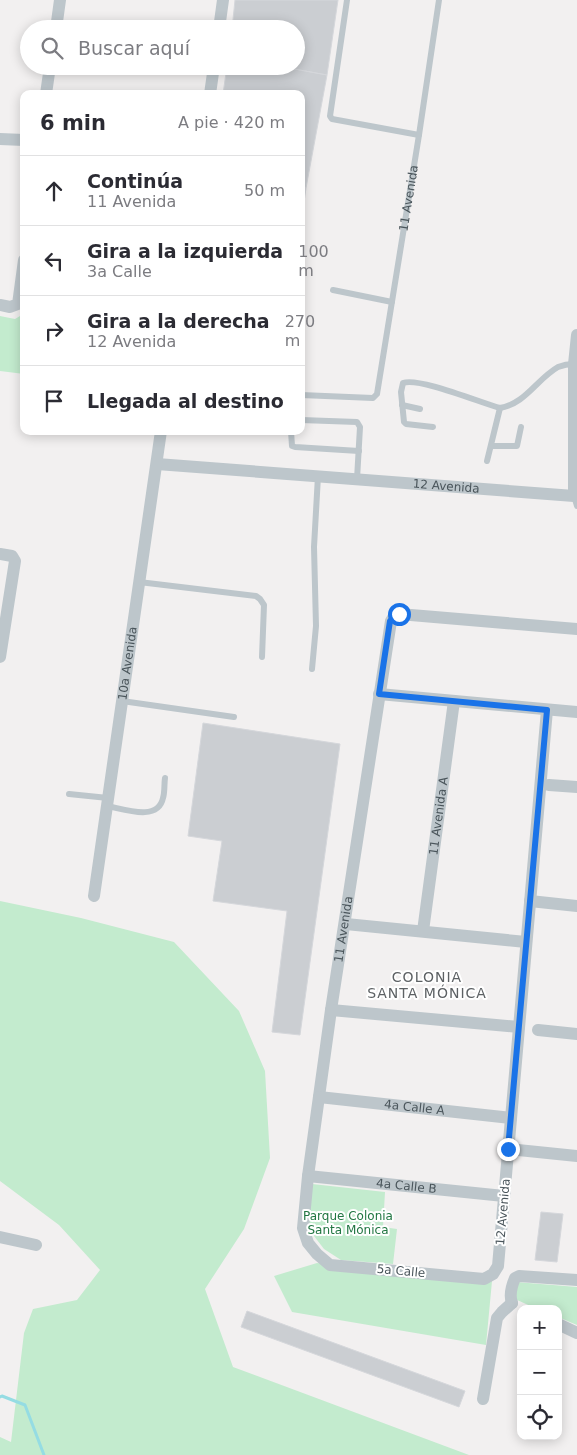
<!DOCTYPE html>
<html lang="es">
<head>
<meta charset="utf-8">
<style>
  body { margin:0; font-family:"DejaVu Sans",sans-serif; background:#f7f7f7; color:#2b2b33 }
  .controls { position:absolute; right:15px; bottom:15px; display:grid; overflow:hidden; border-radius:10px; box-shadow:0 2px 12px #0003 }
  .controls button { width:45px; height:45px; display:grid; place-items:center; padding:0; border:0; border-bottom:1px solid #e1e1e2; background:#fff; color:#2b2b33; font:25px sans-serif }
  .stop { position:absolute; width:15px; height:15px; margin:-11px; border:4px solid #1a73e8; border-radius:50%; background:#fff }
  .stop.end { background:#1a73e8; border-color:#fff; box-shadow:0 1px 5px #0008 }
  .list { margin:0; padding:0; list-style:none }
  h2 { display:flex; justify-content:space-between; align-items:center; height:65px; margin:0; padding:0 20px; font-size:21px }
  h2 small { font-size:16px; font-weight:400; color:#7c7c81 }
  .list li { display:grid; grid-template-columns:32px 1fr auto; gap:15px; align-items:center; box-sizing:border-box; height:70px; padding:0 20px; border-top:1px solid #e1e1e2 }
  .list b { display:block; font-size:19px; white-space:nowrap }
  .list p { margin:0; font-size:16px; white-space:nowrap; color:#7c7c81 }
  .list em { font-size:16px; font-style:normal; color:#7c7c81 }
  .icon { flex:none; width:28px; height:28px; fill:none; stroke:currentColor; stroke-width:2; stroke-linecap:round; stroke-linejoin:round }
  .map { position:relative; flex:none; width:577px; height:1455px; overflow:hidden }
  .search { position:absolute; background:#fff; box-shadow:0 2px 12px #0003; left:20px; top:20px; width:285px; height:55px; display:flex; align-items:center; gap:12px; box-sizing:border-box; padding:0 18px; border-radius:28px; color:#7c7c81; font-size:19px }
  .panel { position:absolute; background:#fff; box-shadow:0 2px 12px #0003; left:20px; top:90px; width:285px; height:345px; border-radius:10px }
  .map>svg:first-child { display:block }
  .green { fill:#c3ebce }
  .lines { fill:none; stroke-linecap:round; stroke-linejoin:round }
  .stream { stroke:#95dce3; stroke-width:3 }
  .building { fill:#cbced2; stroke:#d5d7db }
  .service { stroke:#bdc6cb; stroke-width:6 }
  .minor { stroke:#bdc6cb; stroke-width:12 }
  .route { stroke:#1a73e8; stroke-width:6 }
  .labels { text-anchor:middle; stroke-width:4; stroke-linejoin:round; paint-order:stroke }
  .street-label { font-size:12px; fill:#4a555b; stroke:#fff }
  .park-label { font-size:12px; fill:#217642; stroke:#fff }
  .neighbourhood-label { font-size:14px; letter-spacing:1px; fill:#5d6164; stroke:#fff }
</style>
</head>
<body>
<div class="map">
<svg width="577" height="1455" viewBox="0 0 577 1455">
  <rect width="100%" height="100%" fill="#f2f0f0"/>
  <path class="green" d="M24,306V374L0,371V316L15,319L20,316Z
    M0,901L81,918L174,942L239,1011L265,1071L270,1158L244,1229L205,1289L233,1367L469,1455H0V1437L11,1442L24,1333L33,1309L77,1300L100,1270L59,1225L0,1181Z
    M312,1184L385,1192L383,1227L397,1229L393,1264L341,1260L324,1249L314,1236L308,1224Z
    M317,1263L492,1281L486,1345L292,1312L274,1276Z
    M516,1282L577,1287V1325L558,1317V1309H537L515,1299Z"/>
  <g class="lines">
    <path class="stream" d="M0,1397L2,1396L25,1405L44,1455"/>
  </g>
  <path class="building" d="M235,0H338L327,75L278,66H296V29H232Z
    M227,66H278L327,75L306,188L301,187V94H223Z
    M301,187L306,188L301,223Z
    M203,723L340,744L300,1035L272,1032L287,911L213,901L222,841L188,836Z
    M541,1212L563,1214L557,1262L535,1260Z
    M247,1311L465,1391L459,1407L241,1327Z"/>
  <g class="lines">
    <g class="service">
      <path d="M347,0L330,116L332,119L419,135"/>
      <path d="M333,290L392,302"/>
      <path id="s1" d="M301,395L373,398L377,394L419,135L439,0"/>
      <path d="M402,405L420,409"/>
      <path d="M301,420L357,422L360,427L357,479"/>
      <path d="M433,427L406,424L404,422L401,392L403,383C419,377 481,403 500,408C525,404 537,379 558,367C563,365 568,364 574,364"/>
      <path d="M291,431L292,446L295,447L359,451"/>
      <path d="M491,446H517L521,427"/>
      <path d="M487,461L500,408"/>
      <path d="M574,496L577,506"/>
      <path d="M139,582L256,596L260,599L264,605L262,657"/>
      <path d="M312,669L316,626L314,547L318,476"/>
      <path d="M122,701L234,717"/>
      <path d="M69,794L108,798"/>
      <path d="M107,806C124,809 158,822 163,798C165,792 164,784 165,778"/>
    </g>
    <g class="minor">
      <path d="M56,29L60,0"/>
      <path d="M219,29L223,0"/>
      <path d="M46,94L50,66"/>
      <path d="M210,94L214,66"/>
      <path d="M0,139L24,140"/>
      <path d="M0,305L10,307L18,304L24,260"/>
      <path id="s2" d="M157,464L574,496V364L577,335"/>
      <path d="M0,554L12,556L15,561L0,657"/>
      <path d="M379,694L577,712"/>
      <path id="s3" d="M547,710L498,1266L493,1274L484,1279L330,1265L317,1254L308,1243L303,1228L308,1176L331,1010L391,621L394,616L399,614L577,629"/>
      <path d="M549,785L577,787"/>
      <path id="s4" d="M94,896L161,431"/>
      <path d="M530,901L577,906"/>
      <path d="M346,924L526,942"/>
      <path id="s5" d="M423,931L454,701"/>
      <path d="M331,1010L519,1027"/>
      <path d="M538,1030L577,1034"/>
      <path id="s6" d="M319,1097L511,1118"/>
      <path d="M508,1149L577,1156"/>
      <path id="s7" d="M308,1176L504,1196"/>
      <path d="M0,1237L36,1245"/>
      <path d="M512,1303C509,1295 512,1285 515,1278L519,1276L577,1280"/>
      <path d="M558,1324L577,1333"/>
      <path d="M483,1399L497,1318L502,1312L512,1303"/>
    </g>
  </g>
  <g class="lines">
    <path class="route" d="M399,614L394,616L390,621L379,694L547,710L508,1149"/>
  </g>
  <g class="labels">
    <g class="street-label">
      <text dy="4" stroke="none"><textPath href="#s1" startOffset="276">11 Avenida</textPath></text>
      <text dy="4" stroke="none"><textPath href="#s2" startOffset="290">12 Avenida</textPath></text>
      <text dy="4" stroke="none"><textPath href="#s4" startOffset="235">10a Avenida</textPath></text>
      <text dy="4" stroke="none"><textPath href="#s5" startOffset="116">11 Avenida A</textPath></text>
      <text dy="4" stroke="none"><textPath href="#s3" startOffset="1081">11 Avenida</textPath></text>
      <text dy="4" stroke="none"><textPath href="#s6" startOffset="96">4a Calle A</textPath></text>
      <text dy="4" stroke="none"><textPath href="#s7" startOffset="99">4a Calle B</textPath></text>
      <text transform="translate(503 1212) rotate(-85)" y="4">12 Avenida</text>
      <text transform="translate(401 1271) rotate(5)" y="4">5a Calle</text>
    </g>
    <g class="park-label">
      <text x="348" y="1220">Parque Colonia<tspan x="348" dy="14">Santa Mónica</tspan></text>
    </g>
    <g class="neighbourhood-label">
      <text x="427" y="982">COLONIA<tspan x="427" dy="16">SANTA MÓNICA</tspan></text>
    </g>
  </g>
</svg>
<div class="controls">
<button>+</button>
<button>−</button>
<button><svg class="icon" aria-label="locate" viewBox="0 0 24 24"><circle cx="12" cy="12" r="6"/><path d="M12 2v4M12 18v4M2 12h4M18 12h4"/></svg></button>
</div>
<div class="stop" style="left:399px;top:614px"></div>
<div class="stop end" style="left:508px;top:1149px"></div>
<div class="search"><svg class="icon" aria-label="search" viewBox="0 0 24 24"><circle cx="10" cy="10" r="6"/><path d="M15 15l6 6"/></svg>Buscar aquí</div>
<section class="panel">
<h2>6 min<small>A pie · 420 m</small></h2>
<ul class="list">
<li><svg class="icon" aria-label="ahead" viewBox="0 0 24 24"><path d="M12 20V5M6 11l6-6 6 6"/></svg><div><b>Continúa</b><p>11 Avenida</p></div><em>50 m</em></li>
<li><svg class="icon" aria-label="left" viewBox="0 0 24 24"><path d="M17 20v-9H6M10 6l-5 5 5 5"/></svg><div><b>Gira a la izquierda</b><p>3a Calle</p></div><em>100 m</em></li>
<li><svg class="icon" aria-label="right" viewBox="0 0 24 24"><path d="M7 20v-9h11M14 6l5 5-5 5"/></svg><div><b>Gira a la derecha</b><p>12 Avenida</p></div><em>270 m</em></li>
<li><svg class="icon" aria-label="arrive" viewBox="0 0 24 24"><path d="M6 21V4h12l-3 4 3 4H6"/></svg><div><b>Llegada al destino</b></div></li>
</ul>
</section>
</div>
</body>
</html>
